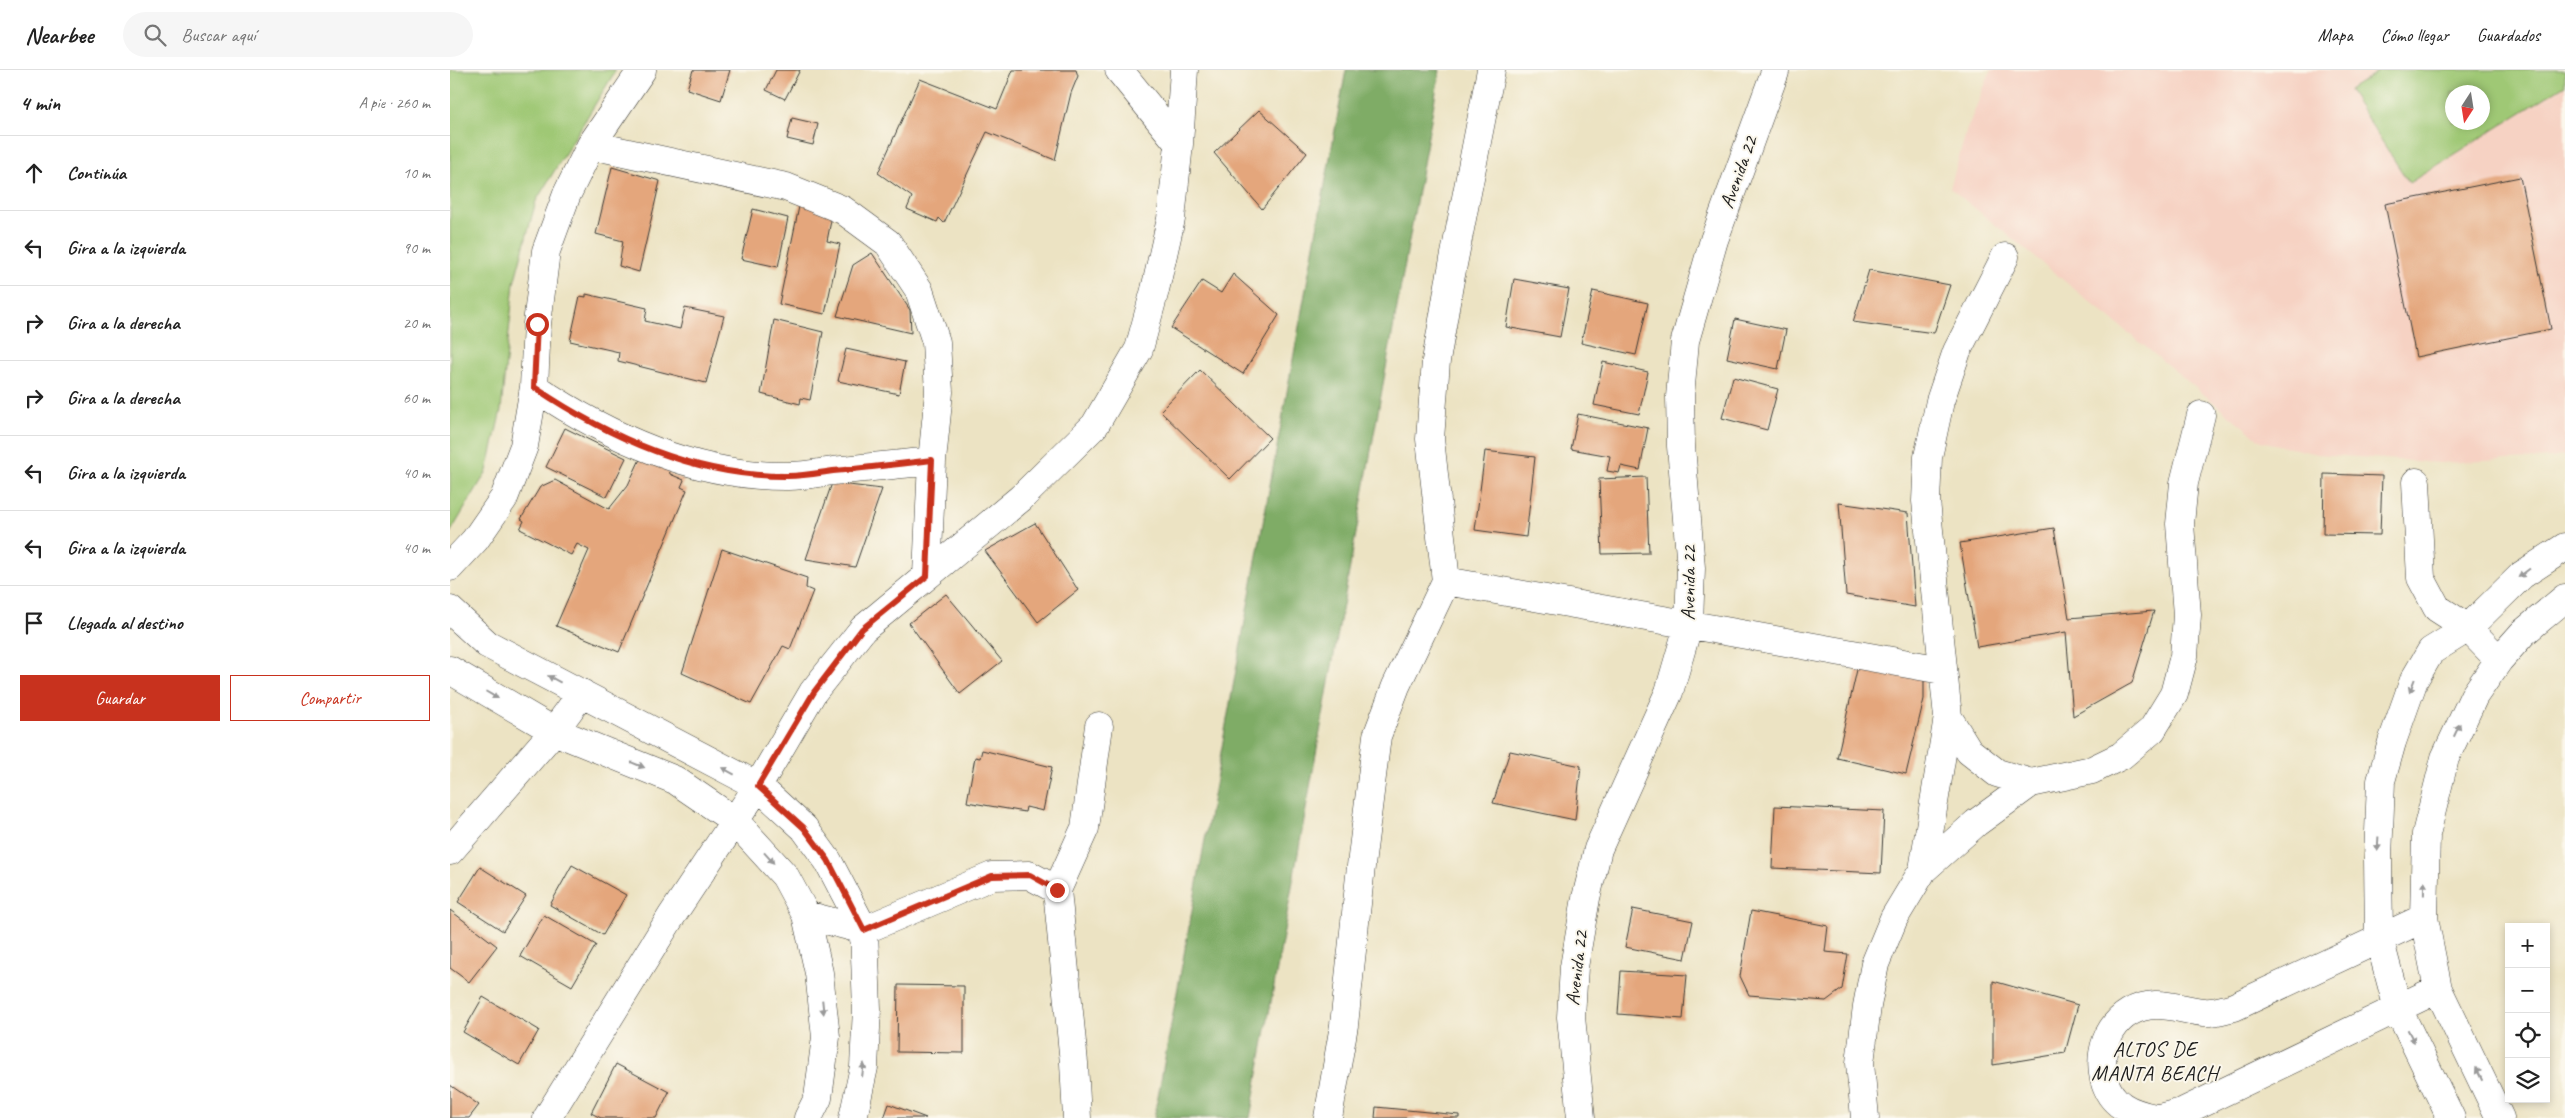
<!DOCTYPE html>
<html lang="es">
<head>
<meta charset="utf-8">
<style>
  body { margin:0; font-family:Caveat,sans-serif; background:#f6f6f6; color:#222 }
  .controls { position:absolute; right:15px; bottom:15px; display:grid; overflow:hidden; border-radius:0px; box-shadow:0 2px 8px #0003 }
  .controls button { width:45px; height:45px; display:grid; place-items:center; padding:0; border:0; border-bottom:1px solid #e0e0e0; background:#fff; color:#222; font:25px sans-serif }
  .compass { position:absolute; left:1995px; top:15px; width:45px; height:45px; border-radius:50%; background:#fff; box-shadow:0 2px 8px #0003; rotate:192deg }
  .stop { position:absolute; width:15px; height:15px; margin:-11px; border:4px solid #c8321e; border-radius:50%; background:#fff }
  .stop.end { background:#c8321e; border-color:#fff; box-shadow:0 1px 5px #0008 }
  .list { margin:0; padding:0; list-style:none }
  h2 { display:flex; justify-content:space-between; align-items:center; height:65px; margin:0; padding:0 20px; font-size:21px }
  h2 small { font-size:16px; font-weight:400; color:#767676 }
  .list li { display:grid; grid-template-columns:32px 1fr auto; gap:15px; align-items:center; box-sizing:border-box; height:75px; padding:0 20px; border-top:1px solid #e0e0e0 }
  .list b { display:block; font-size:19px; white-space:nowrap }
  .list em { font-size:16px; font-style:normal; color:#767676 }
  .actions { display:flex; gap:10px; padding:15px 20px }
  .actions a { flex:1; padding:11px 0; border:1px solid #c8321e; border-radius:0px; text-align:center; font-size:18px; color:#c8321e }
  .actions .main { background:#c8321e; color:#fff }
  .icon { flex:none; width:28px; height:28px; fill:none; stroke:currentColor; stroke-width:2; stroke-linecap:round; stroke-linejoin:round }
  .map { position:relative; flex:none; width:2115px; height:1048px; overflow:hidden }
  header { display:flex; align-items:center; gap:30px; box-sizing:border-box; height:70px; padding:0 25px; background:#fff; border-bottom:1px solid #e0e0e0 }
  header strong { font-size:24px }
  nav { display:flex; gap:28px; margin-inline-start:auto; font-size:18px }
  .search { width:350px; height:45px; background:#f6f6f6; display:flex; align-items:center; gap:12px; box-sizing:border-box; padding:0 18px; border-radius:28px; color:#767676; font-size:19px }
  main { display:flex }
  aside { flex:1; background:#fff }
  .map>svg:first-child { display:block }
  .built { fill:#f6d2c3; fill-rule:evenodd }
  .green { fill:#9fc874; stroke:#5e7248; fill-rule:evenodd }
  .forest { fill:#7fac66; stroke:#4e6441 }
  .building { fill:#e4a67b }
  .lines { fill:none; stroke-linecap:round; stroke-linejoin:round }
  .minor-casing { stroke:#3b3a35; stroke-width:29 }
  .minor { stroke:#fff; stroke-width:28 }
  .oneway { fill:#999 }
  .route { stroke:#c8321e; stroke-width:6 }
  .labels { text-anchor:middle; stroke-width:4; stroke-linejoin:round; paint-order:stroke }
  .street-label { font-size:20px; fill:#1c1c1c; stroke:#fbf7ec }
  .neighbourhood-label { font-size:21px; letter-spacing:1px; fill:#1c1c1c; stroke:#fbf7ec }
</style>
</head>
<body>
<header>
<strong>Nearbee</strong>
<div class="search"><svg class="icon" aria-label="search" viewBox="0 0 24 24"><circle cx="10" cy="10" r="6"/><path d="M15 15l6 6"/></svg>Buscar aquí</div>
<nav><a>Mapa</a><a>Cómo llegar</a><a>Guardados</a></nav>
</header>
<main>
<aside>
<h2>4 min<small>A pie · 260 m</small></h2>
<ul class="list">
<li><svg class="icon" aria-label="ahead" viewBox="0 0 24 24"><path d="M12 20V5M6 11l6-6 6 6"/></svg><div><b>Continúa</b></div><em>10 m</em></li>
<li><svg class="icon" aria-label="left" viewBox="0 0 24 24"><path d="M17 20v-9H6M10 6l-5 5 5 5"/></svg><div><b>Gira a la izquierda</b></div><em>90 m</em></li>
<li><svg class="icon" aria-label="right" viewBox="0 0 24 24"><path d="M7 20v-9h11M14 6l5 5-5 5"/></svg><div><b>Gira a la derecha</b></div><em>20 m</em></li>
<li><svg class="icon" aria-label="right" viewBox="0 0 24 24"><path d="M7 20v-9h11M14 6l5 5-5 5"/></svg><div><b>Gira a la derecha</b></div><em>60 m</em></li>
<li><svg class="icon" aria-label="left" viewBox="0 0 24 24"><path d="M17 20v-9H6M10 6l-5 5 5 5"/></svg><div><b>Gira a la izquierda</b></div><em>40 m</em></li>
<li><svg class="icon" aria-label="left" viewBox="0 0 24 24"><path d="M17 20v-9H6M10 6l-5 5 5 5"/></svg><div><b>Gira a la izquierda</b></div><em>40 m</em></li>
<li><svg class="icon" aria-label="arrive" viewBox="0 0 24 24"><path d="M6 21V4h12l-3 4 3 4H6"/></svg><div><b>Llegada al destino</b></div></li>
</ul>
<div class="actions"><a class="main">Guardar</a><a>Compartir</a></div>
</aside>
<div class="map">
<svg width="2115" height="1048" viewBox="0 0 2115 1048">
  <rect width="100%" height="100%" fill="#fbf7ec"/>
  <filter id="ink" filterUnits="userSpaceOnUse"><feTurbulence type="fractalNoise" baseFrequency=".02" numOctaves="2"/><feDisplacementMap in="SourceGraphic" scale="10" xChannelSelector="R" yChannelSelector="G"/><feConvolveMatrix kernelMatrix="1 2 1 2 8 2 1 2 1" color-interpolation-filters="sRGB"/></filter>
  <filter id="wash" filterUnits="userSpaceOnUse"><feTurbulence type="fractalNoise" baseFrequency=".0096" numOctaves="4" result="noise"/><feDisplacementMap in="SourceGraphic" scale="20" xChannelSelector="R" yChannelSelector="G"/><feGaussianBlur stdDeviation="1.12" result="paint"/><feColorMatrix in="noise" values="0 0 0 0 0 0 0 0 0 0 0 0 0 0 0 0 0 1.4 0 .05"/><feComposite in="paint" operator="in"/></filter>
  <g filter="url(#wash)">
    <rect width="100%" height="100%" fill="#ece3c3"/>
    <path class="built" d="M1541,0H2115V385L2102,388L1990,393L1867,384L1811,371L1500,118L1517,59ZM2002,22H2032V52H2002Z"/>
    <path class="green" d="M0,0H166L86,131L64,213L51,340L37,401L0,463Z
      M1930,0H2115V15L1959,113L1899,20ZM2032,22V52H2002V22Z"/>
    <path class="forest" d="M896,0H990L800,1048H704Z"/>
    <g id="blocks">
      <path class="building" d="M243,0H280L271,30L237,19Z
        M326,0H350L335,29L316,20Z
        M563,0H626L628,6L621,23L605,90L537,62L494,153L489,148L487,152L457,139L462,127L428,103L470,9L547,39Z
        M809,40L857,83L812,139L764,83Z
        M342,48L368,54L363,75L337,69Z
        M162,97L210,111L189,202L169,196L173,171L146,164Z
        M2070,107L2101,259L1966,287L1935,134Z
        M352,122L385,130L377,171L390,174L375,244L329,234Z
        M303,139L338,148L328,197L291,189Z
        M422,183L460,240L461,263L387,246L403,195Z
        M1419,200L1500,215L1484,263L1403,252Z
        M783,204L829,245L793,304L721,258L752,211L771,223Z
        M1064,209L1119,219L1110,267L1056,257Z
        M1143,221L1198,233L1186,285L1131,273Z
        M136,224L197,238L195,251L230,259L235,238L274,246L256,313L168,291L169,282L120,271L130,226L136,227Z
        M1285,249L1336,260L1328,299L1277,288Z
        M324,250L373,262L360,330L351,328L350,334L311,324Z
        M396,279L455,292L449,324L388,311Z
        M1153,292L1198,302L1189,344L1144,335Z
        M750,300L820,368L780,409L710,341Z
        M1283,307L1328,319L1317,360L1272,348Z
        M1128,344L1198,358L1190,400L1171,396L1169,403L1157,401L1160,386L1121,379Z
        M115,358L176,388L157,427L96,397Z
        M1035,381L1085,387L1076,467L1025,460Z
        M191,387L218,395L220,404L234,410L231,417L237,420L169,582L106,556L139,480L127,474L121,485L70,459L74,451L71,449L90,417L105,410L159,439L178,415Z
        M1874,404L1932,406L1930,465L1873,464Z
        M1196,407L1199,483L1152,484L1149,409Z
        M382,413L432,419L405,497L356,489Z
        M1389,433L1458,443L1465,537L1396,525Z
        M585,453L628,520L588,552L535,481Z
        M1604,458L1619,548L1704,541L1682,613L1623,646L1616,562L1527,577L1510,473Z
        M272,479L357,508L356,518L363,521L340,579L333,576L301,634L232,603Z
        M496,524L552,591L510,624L459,553Z
        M1411,582L1474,600V629L1456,704L1387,688Z
        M532,680L602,697L593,741L576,737L575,742L517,732L525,687L530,688Z
        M1060,681L1131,696L1125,750L1043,733Z
        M1325,736L1434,741L1431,803L1322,798Z
        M122,795L176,825L153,865L100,835Z
        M30,797L76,826L53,861L8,832Z
        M1183,839L1243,851L1235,889L1175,877Z
        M0,840L47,876L19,912L0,898Z
        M1301,841L1378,856L1375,882L1398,884L1392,919L1376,931L1299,925L1290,906Z
        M94,845L146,875L122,916L70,886Z
        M1171,901L1237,905L1233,949L1168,944Z
        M1543,911L1628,935L1615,983L1543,995Z
        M448,915L514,916V983L447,982Z
        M33,927L89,960L69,995L13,962Z
        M166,994L219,1022L206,1048H151L141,1043Z
        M0,1015L29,1035L19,1048H0Z
        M439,1034L476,1048H434Z
        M926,1037L1009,1045V1048H925Z"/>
    </g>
  </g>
  <g filter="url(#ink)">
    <use href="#blocks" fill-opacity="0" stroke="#3b3a35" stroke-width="1"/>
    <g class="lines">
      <g class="minor-casing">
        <path id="minor" d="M669,0L729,74
          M141,75L336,117L393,140L438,173L469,220L486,272L489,322L482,391L477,506
          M84,317C158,367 246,407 338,406C353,406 369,403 383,401C416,398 449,394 482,391
          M1966,412L1971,508L1987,538L2018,558L2049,590
          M0,497L25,470L54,428L74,376L84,317L87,254L96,181L117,124L141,75L192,0
          M996,511L1492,600
          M0,540L37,574L308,716L354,758L378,791L414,860L417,939L414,997L403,1048
          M0,600L104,661L225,710L285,751L335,806L356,845L369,903L376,967L368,1028L358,1048
          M1498,647L1519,681L1547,703L1581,713L1642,700L1671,686L1702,660L1724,624L1734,586L1737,545L1730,454L1734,413L1751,345
          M0,781L104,661L132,623
          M1473,800L1498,647L1476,431L1478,387L1490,331L1507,281L1555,187
          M356,845L414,860L542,806L579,805L607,820
          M97,1048L221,847L308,716L363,622L413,559L571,428L645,355L689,279L705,220L721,149L729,74L734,0
          M627,1048L624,993L607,820L635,758L649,656
          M878,1048L894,955L912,787L927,666L946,616L996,511L980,369L986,291L999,215L1041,0
          M1131,1048L1121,947L1124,897L1136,828L1148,779L1219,622L1239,553L1241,498L1231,376L1230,327L1235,271L1264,170L1325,2
          M1415,1048L1410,993L1417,936L1425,894L1444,848L1473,800L1526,753L1581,713
          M1705,1048C1681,1043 1660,1035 1654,1009C1646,974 1666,937 1705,935C1720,934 1738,941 1754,942C1764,943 1775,939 1784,937L1974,848
          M1709,1048L1732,1042L1988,919
          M2001,1048L1948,939L1929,868L1928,788L1931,711L1942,672L1964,610L1981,581L2018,558L2072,505L2115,477
          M2050,1048L1988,919L1974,848L1976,764L1995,688L2024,626L2049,590L2073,563L2115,528"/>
      </g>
      <use href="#minor" class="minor"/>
    </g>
    <defs><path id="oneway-solid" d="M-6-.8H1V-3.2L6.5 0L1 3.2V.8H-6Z" transform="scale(1.25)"/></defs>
    <g class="oneway">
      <use href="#oneway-solid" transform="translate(2074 503) rotate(143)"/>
      <use href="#oneway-solid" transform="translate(104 609) rotate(-152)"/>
      <use href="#oneway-solid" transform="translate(1962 616) rotate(111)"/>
      <use href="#oneway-solid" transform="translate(42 625) rotate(30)"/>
      <use href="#oneway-solid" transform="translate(2007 660) rotate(-65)"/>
      <use href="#oneway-solid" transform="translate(188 695) rotate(22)"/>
      <use href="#oneway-solid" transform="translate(278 701) rotate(-152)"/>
      <use href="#oneway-solid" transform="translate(1928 774) rotate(93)"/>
      <use href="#oneway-solid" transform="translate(319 788) rotate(48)"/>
      <use href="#oneway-solid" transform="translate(1974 818) rotate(-89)"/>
      <use href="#oneway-solid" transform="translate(373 937) rotate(84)"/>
      <use href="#oneway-solid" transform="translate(1961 966) rotate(63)"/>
      <use href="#oneway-solid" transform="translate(413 1000) rotate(-82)"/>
      <use href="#oneway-solid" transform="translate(2029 1004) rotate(-116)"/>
    </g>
  </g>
  <g class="lines" filter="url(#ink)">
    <path class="route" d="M87,254L84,317C158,367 246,407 338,406C353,406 369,403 383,401C416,398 449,394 482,390L477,506L412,559L364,622L308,716L354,758L378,790L414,860L542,806L580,805L607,820"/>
  </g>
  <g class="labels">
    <g class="street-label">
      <text transform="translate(1288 102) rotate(-70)" y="7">Avenida 22</text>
      <text transform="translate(1238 513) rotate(-89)" y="7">Avenida 22</text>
      <text transform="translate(1126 898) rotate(-83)" y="7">Avenida 22</text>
    </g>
    <g class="neighbourhood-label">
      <text x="1705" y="986">ALTOS DE<tspan x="1705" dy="24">MANTA BEACH</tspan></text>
    </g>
  </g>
</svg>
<div class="controls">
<button>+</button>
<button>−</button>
<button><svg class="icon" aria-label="locate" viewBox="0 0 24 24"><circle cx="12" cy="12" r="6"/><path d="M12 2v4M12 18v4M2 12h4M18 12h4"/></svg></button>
<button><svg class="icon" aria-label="layers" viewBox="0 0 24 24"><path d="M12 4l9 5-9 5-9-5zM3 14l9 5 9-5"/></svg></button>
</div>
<svg class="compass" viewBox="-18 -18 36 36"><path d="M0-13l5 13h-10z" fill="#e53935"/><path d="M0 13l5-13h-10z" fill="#767676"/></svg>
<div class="stop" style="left:87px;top:254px"></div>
<div class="stop end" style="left:607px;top:820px"></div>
</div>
</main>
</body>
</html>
